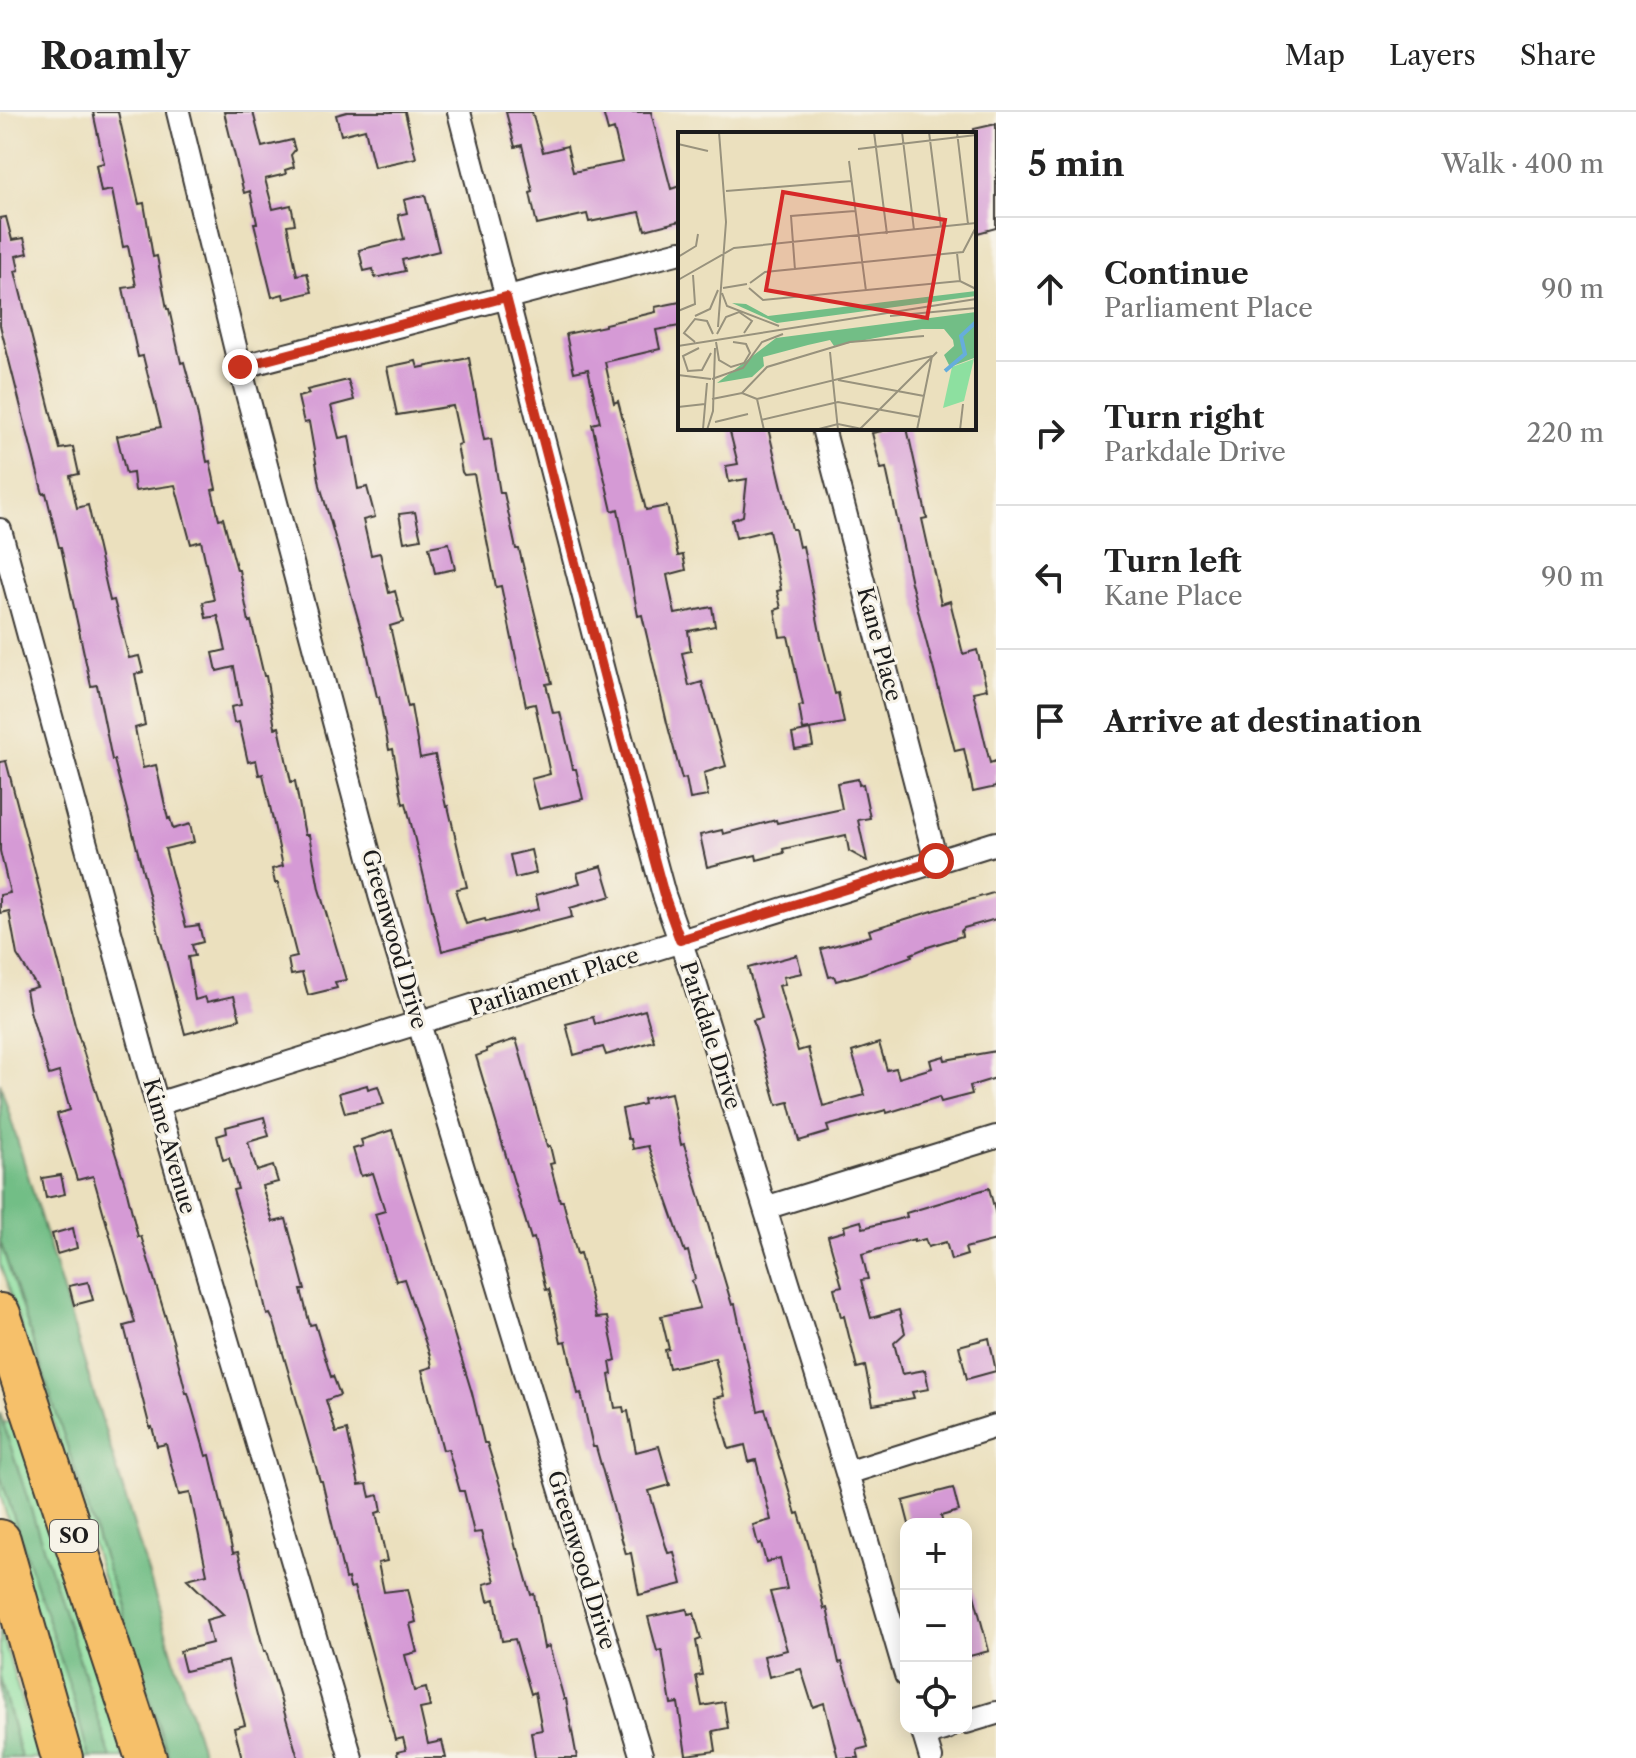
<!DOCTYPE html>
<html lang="en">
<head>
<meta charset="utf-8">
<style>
  body { margin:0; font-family:"Libre Caslon Text",serif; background:#f6f6f6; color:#222 }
  .controls { position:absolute; right:24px; bottom:24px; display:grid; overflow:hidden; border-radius:16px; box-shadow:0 4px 20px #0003 }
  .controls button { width:72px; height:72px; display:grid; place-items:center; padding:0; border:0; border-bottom:2px solid #e0e0e0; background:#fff; color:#222; font:40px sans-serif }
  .stop { position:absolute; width:24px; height:24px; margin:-18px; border:6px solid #c8321e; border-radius:50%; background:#fff }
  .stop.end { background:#c8321e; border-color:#fff; box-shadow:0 2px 8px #0008 }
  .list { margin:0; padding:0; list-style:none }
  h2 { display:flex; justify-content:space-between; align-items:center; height:104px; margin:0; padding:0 32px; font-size:34px }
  h2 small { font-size:26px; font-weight:400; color:#767676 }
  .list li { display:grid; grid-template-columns:52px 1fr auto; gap:24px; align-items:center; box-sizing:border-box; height:144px; padding:0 32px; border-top:2px solid #e0e0e0 }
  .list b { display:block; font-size:30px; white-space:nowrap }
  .list p { margin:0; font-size:26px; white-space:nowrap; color:#767676 }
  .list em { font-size:26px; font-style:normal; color:#767676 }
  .icon { flex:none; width:44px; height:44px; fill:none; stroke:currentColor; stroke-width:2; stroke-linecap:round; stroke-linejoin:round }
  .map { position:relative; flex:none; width:996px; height:1646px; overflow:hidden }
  header { display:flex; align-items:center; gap:48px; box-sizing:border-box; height:112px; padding:0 40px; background:#fff; border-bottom:2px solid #e0e0e0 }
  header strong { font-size:38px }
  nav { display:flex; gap:44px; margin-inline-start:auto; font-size:28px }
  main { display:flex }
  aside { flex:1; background:#fff }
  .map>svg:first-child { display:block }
  .green { fill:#8de0a0; stroke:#547e5e; stroke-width:2 }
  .forest { fill:#72be86; stroke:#476d51; stroke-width:2 }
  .building { fill:#d59ad5 }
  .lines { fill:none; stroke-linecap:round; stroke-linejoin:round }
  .street-casing { stroke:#3b3934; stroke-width:26 }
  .highway-casing { stroke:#3b3934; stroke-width:44 }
  .street { stroke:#fff; stroke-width:22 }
  .highway { stroke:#f6c06b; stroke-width:40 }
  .route { stroke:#c8321e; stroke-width:10 }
  .labels { text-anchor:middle; stroke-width:6; stroke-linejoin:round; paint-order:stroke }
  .shield { fill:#f7f3e8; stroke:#5e5c59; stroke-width:2 }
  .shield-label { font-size:20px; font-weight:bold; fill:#1c1c1c }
  .street-label { font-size:22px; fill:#1c1c1c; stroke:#f7f3e8 }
  .inset-river { fill:none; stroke:#66addc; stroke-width:4 }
  .inset-road { fill:none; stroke:#98927d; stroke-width:2 }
  .view { fill:#d62828; fill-opacity:0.15; stroke:#d62828; stroke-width:4 }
  .inset-edge { fill:none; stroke:#1c1c1c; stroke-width:4 }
</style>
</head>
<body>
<header>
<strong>Roamly</strong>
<nav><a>Map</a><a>Layers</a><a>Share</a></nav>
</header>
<main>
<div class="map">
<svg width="996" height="1646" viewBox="0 0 996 1646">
  <rect width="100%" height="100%" fill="#f7f3e8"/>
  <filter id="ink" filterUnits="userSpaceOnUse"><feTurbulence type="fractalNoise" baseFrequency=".0125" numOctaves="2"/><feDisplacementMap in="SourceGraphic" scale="16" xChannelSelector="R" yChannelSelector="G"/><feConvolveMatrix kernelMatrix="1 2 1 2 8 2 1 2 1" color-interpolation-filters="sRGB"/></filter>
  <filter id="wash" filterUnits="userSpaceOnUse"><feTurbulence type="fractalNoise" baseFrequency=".006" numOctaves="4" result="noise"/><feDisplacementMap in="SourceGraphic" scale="32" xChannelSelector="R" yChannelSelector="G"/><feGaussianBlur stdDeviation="1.8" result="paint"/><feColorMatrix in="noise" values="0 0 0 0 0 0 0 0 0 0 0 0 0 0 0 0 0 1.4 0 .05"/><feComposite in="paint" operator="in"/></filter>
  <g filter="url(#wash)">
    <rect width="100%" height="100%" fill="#ebe0be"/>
    <path class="green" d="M0,1129L169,1646H160L54,1312L0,1152Z
      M0,1301L4,1312L16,1306L124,1646H79L0,1381Z
      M0,1515L38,1646H21L0,1566Z"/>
    <path class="forest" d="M0,971L204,1646H169L0,1129Z
      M0,1301L111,1646H89L72,1582L0,1363Z
      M0,1566L21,1646H0Z"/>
    <g id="blocks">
      <path class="building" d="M93,0H118L139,92L144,91L153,145L157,144L167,197H169L181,251L184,250L196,295L207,350L210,349L216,377L212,378L219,407L223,406L237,458H239L249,510L251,509L264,564H266L275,616L279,615L291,670L295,669L305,723H309L319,777L346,868L335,870L337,876L308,883L302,861L291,863L288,847L297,845L278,771H275L272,757L283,754L263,662L259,663L256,648L248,650L239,610L234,611L231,595L241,593L234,555L217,559L213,541L226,538L218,504L206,506L203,490L214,488L201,429L191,432L175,373L135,379L133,361L126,362L117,324L161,315L143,244L138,245L123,176L136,174L128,134L123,135L112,78L101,80L96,53L104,51Z
        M224,0H253L262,35L292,28L295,38L291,43L294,55L285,58L286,62L265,67L273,97L291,93L295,112L287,113L297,163L307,161L312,180L284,187L283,182L272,185L254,111H257L250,79L244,81Z
        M347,0H405L416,46L374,55L365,17L341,23L336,3Z
        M506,0H532L543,40L567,34L573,60L622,50L614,17L608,19L603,0H651L671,77L680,74V109L645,118L640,100L589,110L587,102L537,113L530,81L533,80L522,33L515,35Z
        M996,12V116L974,122V17Z
        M425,83L439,139L402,148L405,159L375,166L373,157L364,159L359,138L404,127L398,103L407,101L404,88Z
        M6,105L12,128L24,126L28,141L16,144L19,158L15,159L60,337L73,335L79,362L70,364L77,396L88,393L110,489L114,488L129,546L139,544L143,560L135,562L145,613L135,616L143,656L156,653L168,707L170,706L173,717L190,712L194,730L165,737L186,815L199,813L203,830L192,833L195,844L188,845L195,888L205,885L207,890L234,884L240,907L185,922L114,648H112L97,573L91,574L61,435H59L46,381L43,382L0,213V106Z
        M680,190V214L656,218L660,237L605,250L614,291L618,289L646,398L667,394L678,444L683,443L686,458L667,463L675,502L712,495L715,514L688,519L691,539L682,541L689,574L702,570L726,654L704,661L708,684L690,687L686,666L682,667L667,611L642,503L638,504L618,397L612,399L592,312L600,310L588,257L574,260L566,222L605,214V212L656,200L655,195Z
        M469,246L484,328L491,327L500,381H504L516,437H519L552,571L546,572L553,601L560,600L573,657H576L583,687L539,697L531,667L550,662L535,592L526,594L501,474L496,475L474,362L464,363L462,360L457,333L461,332L453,294L397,303L387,255L416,249L418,256Z
        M348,268L354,288L331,294L339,326L349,324L358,377L367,375L375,405L363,408L371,443L380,441L389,481L395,479L403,510L390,514L408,595L411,594L420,646L435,643L446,695L448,694L467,775L457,777L456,781L466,812L485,807L486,810L539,797L536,783L580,771L577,761L602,754L611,784L570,796L572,805L442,839L406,691L403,692L393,637L389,638L379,585H377L365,531L320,373L309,310L304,311L298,285L309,282L307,278Z
        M729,316H768L792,417H795L799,435L803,434L821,526L835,582L838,581L844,611L803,618L799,594L803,593L788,524L780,525L775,498L781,496L777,479L781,478L769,418L736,426L732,408L743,404L747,367L729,370L726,354L738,352Z
        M881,316H907L927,406L922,407L941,492L950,489L963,542L977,538L987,577L973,580L990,651L996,649V675L973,680L964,637L955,639L911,471L886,356L881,357L872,321L882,319Z
        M415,400L421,427L404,430L399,402Z
        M449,431L455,457L435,461L429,435Z
        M810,618L813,634L795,637L792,622Z
        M6,649L75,913L125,1072L138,1125L141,1124L173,1229L186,1281H188L206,1344L210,1343L233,1441L238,1440L264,1539H266L298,1646H242L234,1616L245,1613L228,1549L185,1559L180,1539L212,1531L206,1508L224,1503L187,1467L207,1462L190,1381L179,1383L166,1332L157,1334L152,1315L150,1316L124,1214L135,1211L93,1064L77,1068L57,1002L70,998L59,960L49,963L30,899L26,878L37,875L17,843L9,799L0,801V783L10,781L0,739V650Z
        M858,667L859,673L863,672L870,706L858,708L867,749L849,739L846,723L783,737L784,741L757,748L756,743L707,755L700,723L722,718L723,722L776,708L777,711L842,697L837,671Z
        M531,738L536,761L515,766L510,743Z
        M996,780V807L964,816L961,819L962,824L928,835L911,842L912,844L858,863L836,869L834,864L829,865L821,837L871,824L869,818Z
        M797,843L802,861L783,865L785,872L779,874L798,939L808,936L823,994L865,983L852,940L879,931L887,958L896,956L899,966L932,956L930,948L944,944L945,948L996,939V966L970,974L972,982L941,990L939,985L887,1001L886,998L827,1014L829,1020L799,1029L789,990L777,993L753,908L762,906L748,856Z
        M645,898L654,929L606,943L603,935L574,943L566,912L593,905L595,912Z
        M516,927L547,1035L550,1034L554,1051L550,1052L560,1089H563L577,1142L580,1141L596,1206L607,1205L616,1248L610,1250L612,1262L609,1263L615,1296L623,1295L624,1300L628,1299L636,1340L659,1334L670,1373L649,1379L668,1441L674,1440L682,1472L639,1483L631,1441L626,1442L596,1335H593L581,1281L578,1282L566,1229L561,1230L549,1177L546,1178L534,1126L531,1127L476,944L487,940L486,937Z
        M367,973L368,977L378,974L384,992L345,1001L339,981Z
        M671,981L681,1033L684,1032L732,1193L735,1192L758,1299L765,1297L796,1402L799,1401L812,1445L824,1497L827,1496L839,1551L842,1550L862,1612L868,1635L857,1638L859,1646H838L824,1591L813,1595L801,1557L769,1565L764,1544L787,1538L770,1480L787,1477L780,1446L766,1450L761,1431L758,1432L753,1413L771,1408L756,1348L749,1350L745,1333L729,1337L714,1286L724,1284L715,1246L669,1256L665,1238L669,1237L661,1204L700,1196L692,1169L695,1167L688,1139L685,1140L648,1034L633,1037L631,1027H628L622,997L644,992L643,987Z
        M264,1005L269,1024L248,1030L257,1059L273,1054L278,1070L262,1074L273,1110L286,1107L305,1178H301L310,1213L315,1212L331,1265L333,1264L340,1283L326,1288L336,1321L347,1318L359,1373L367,1372L370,1385L379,1383L382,1399L376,1401L387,1449L378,1451L384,1480L408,1477L416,1510L410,1512L417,1540L405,1543L414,1579L426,1576L430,1595L420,1597L428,1632L442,1629L446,1646H398L397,1640L406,1638L403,1626L395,1628L354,1475L350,1476L348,1466L345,1467L322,1369H320L274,1210L270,1202L267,1203L257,1157L233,1078L238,1077L229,1046L223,1048L217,1024L227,1021L226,1015Z
        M392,1018L472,1281L484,1331H487L503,1383L516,1437H518L531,1483L534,1482L544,1536L549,1534L564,1587H566L577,1646H535L531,1620L542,1618L535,1580L531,1582L515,1527L502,1529L495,1487L488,1489L484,1472L495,1469L481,1420L474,1421L464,1379H460L448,1337L443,1338L422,1258L432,1255L430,1244L404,1167L396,1169L375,1102L385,1099L373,1061L361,1064L353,1037L363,1034L361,1028Z
        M61,1063L65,1082L46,1086L42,1066Z
        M989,1076L996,1103V1128L965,1136L967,1143L951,1148L946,1130L928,1135L925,1127L914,1130V1127L862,1142L868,1167L861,1168L871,1206L899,1198L905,1221L894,1231L902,1262L925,1258L929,1277L912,1280L914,1286L873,1293L865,1254L857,1256L844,1204L841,1205L834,1176L842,1174L828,1124L845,1119L844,1114L861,1109L863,1116L907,1105L906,1101Z
        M73,1116L77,1136L57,1142L52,1122Z
        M88,1170L93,1188L74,1193L69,1174Z
        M989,1226L996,1259L967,1267L959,1234Z
        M953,1376L959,1399L941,1404L943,1412H909L903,1389Z
        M971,1472L989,1539L966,1545V1473Z
        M687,1497L688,1502L694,1501L701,1527L696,1529L702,1563L696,1564L702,1594L724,1590L728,1616L713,1619L716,1639L686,1643L678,1591L671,1592L662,1538L657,1539L648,1505Z"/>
    </g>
  </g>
  <g filter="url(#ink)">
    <use href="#blocks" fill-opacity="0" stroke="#3b3934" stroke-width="2"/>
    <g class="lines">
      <g class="street-casing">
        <path id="street" d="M178,0L240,255L380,783L642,1646
          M459,0L608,578L664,783L695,871L847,1361L906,1563
          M240,255L680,140
          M823,316L936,749
          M0,418L157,992L351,1646
          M157,992L996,731
          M765,1096L996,1025
          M847,1361L996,1314
          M966,1610L996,1601
          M922,1616L931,1646
          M924,1623L947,1616"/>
      </g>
      <g class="highway-casing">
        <path id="highway" d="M0,1202L146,1646
          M0,1428L62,1646"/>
      </g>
      <use href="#street" class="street"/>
      <use href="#highway" class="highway"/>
    </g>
  </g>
  <g class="lines" filter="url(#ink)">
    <path class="route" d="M240,255L506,185L608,578L664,783L680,828L936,749"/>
  </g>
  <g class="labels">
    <rect class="shield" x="50" y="1408" width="48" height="32" rx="6"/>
    <g class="shield-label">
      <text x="74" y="1431">SO</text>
    </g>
    <g class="street-label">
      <text transform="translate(880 532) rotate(75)" y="8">Kane Place</text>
      <text transform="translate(395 827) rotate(74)" y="8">Greenwood Drive</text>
      <text transform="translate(554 869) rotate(-18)" y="8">Parliament Place</text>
      <text transform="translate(711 923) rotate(72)" y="8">Parkdale Drive</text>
      <text transform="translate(170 1034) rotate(74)" y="8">Kime Avenue</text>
      <text transform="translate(582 1448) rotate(73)" y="8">Greenwood Drive</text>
    </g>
  </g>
  <g transform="translate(678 20)">
    <rect width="298" height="298" fill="#ebe0be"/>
    <path d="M296,227L286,269L265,276L274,235Z" fill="#8de0a0"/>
    <path d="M298,159V164L99,191L54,171L68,172L90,184ZM298,180L296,226L272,235L266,223L276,214L275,208L266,197H244L156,214L152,208L130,213L85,225L86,234L74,245L39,251L98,206Z" fill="#72be86"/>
    <path class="inset-river" d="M267,239L287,222L283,204L298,190"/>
    <path class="inset-road" d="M196,0L209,102M224,0L236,98M251,0L263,95M279,0L290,92M0,12L30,19M180,17L298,3M171,29L188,159M48,59L174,49M279,121L282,149M0,125L18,114L20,102M117,138L113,84L177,79M0,148L56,116L298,91M72,151L87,140L285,120L298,95M45,156L69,152M71,156L85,168L282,149L298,157M44,161L49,174L101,194M0,179L17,172L15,143M17,184L32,177L40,158M212,184L298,176M40,195L48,90L41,0M39,202L48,185L61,180L74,189L66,201M17,210L6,201L17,187L29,189L35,202M38,210L41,228L53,235L66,231L72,221L68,212L55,210M0,214L298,167M21,216L5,224L10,239L24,238L33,221M152,220L160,298M0,243L33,247M34,247L65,236L84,210L105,202M160,248L246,264M64,261L89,235L172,210L246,204M34,267L64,261L79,267M79,267L254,224L239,298M79,267L86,298M0,275L27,272M83,288L160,270L242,285M37,290L70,282M25,297L29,251M29,298L35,279L37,216M137,298L160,292L189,298M181,298L259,220M282,298L285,272"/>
    <path class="view" d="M105,60L267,88L249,186L88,158Z"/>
    <rect width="298" height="298" class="inset-edge"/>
  </g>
</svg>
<div class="controls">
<button>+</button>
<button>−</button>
<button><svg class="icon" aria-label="locate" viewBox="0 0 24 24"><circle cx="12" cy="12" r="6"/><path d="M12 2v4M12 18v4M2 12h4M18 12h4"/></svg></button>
</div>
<div class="stop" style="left:936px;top:749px"></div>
<div class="stop end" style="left:240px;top:255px"></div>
</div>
<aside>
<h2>5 min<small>Walk · 400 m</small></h2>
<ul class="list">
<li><svg class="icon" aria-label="ahead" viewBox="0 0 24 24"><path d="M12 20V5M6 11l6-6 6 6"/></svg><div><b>Continue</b><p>Parliament Place</p></div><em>90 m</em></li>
<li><svg class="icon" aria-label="right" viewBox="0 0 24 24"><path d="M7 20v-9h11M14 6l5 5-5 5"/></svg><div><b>Turn right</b><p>Parkdale Drive</p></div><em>220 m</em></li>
<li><svg class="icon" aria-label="left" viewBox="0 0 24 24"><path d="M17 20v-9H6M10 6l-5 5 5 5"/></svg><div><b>Turn left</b><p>Kane Place</p></div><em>90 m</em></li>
<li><svg class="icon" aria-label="arrive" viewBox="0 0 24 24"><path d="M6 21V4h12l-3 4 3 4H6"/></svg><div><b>Arrive at destination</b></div></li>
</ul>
</aside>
</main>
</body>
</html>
